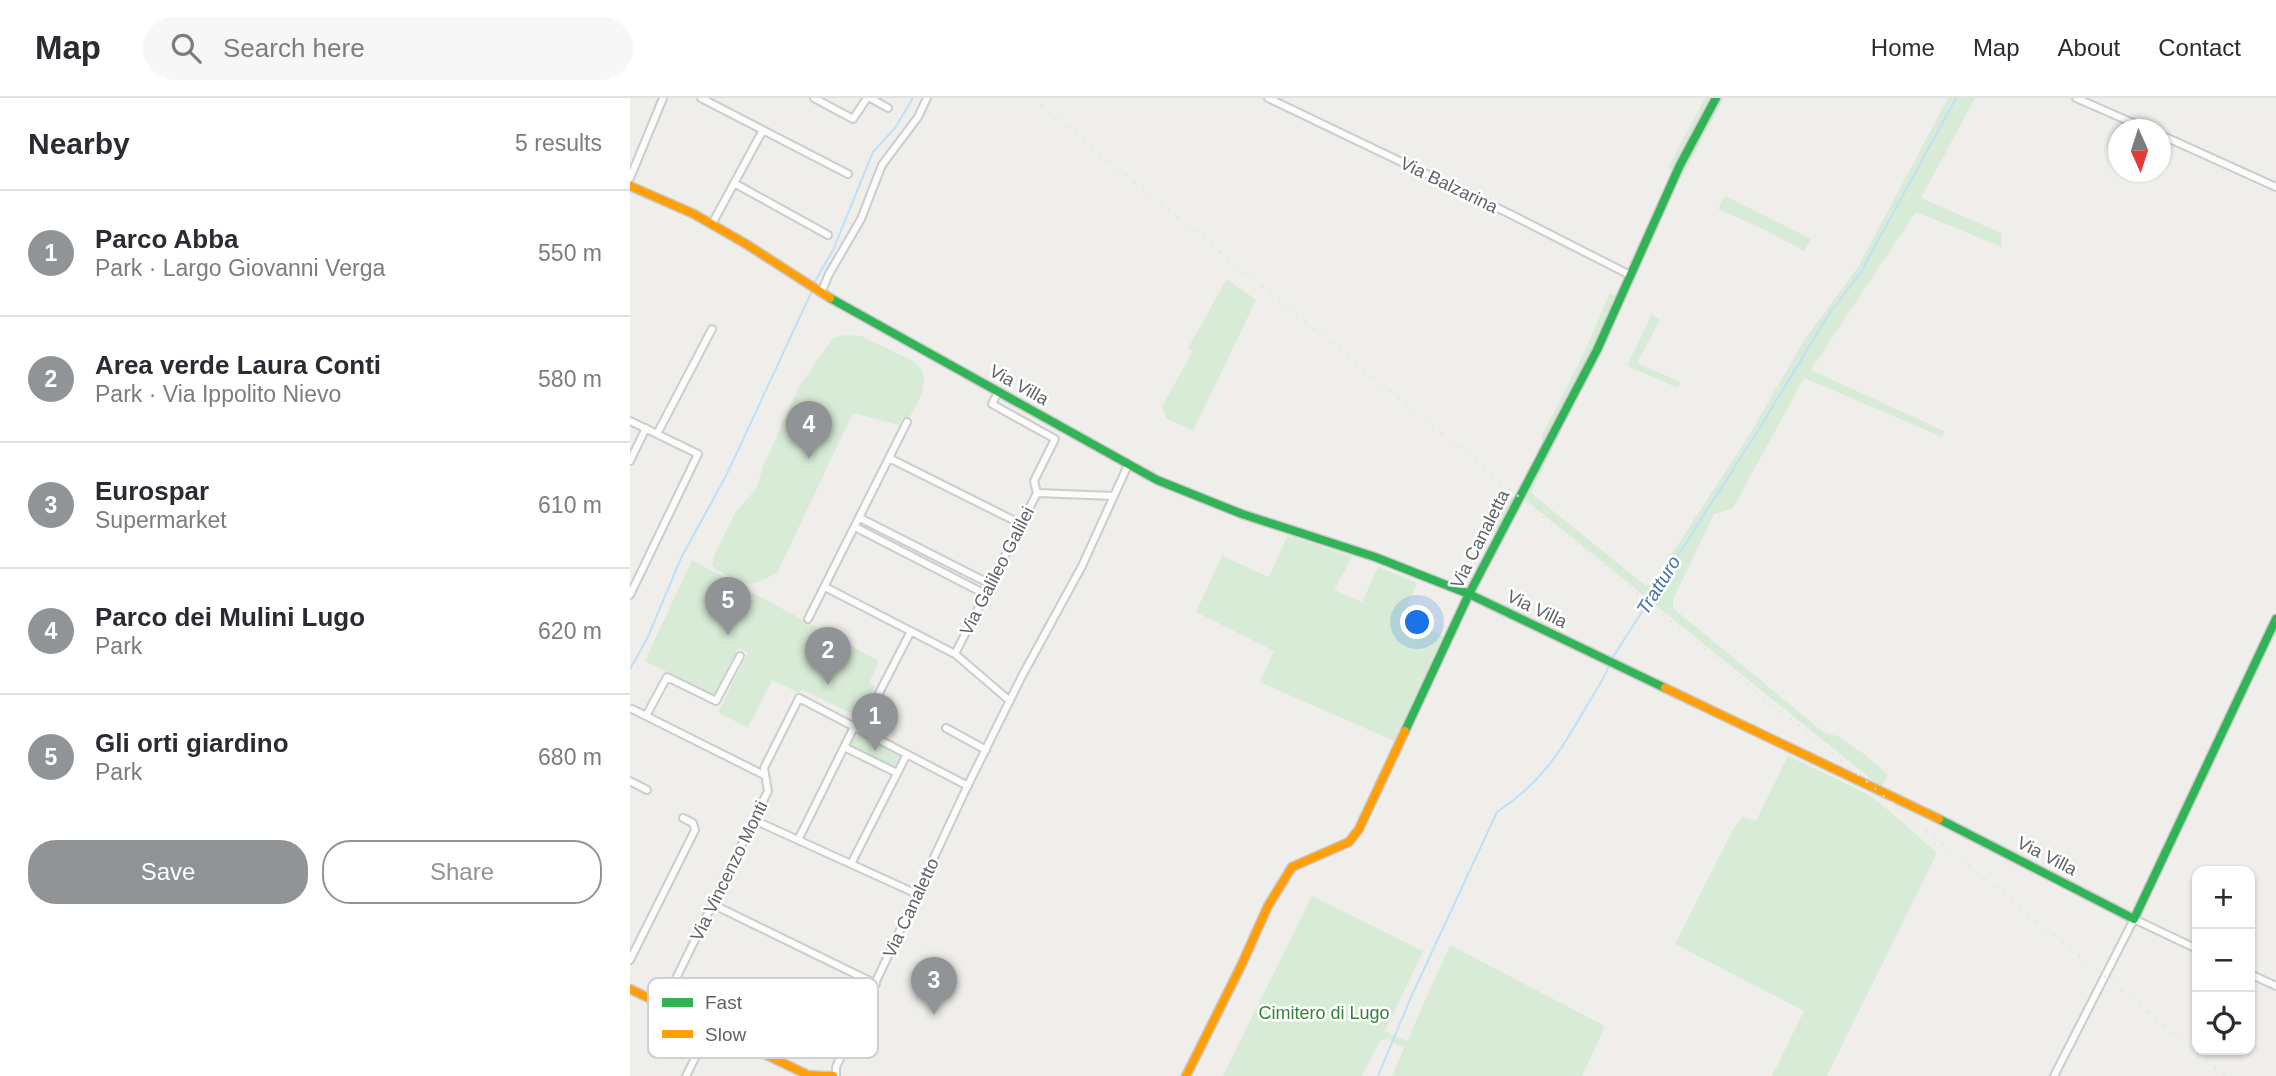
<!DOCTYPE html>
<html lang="en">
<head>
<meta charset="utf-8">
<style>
  body { margin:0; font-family:Arial,sans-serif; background:#f7f7f7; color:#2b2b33 }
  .controls { position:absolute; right:21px; bottom:21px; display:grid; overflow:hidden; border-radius:14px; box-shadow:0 2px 5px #0004 }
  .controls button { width:63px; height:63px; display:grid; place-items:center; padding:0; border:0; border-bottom:2px solid #e1e1e2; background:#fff; color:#2b2b33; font:35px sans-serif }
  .compass { position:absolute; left:1478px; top:21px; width:63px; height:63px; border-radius:50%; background:#fff; box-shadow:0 2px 5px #0004; rotate:177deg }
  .you { position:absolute; left:788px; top:525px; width:24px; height:24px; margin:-18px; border:5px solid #fff; border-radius:50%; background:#1a73e8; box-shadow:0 0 0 10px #1a73e833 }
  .badge { display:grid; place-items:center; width:46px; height:46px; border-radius:50%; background:#919496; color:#fff; font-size:23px; font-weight:700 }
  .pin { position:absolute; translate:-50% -58px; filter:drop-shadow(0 2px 4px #0008) }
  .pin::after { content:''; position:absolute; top:37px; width:24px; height:21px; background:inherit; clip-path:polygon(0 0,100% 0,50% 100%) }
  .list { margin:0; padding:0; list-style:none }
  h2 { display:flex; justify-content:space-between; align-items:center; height:91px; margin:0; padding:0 28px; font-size:30px }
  h2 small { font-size:23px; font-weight:400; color:#7c7c81 }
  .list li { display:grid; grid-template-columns:46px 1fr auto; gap:21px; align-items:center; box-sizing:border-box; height:126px; padding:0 28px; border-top:2px solid #e1e1e2 }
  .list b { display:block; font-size:26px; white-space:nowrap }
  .list p { margin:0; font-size:23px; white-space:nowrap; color:#7c7c81 }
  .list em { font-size:23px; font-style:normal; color:#7c7c81 }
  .actions { display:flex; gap:14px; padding:21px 28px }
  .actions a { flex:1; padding:16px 0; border:2px solid #919496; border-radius:28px; text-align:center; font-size:24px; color:#919496 }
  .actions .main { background:#919496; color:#fff }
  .icon { flex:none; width:38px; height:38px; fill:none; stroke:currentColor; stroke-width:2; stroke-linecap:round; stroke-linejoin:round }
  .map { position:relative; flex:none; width:1646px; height:978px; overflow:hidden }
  header { display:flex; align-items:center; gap:42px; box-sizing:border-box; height:98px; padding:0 35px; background:#fff; border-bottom:2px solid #e1e1e2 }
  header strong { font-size:33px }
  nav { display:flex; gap:38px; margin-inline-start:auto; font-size:24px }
  .search { width:490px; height:63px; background:#f7f7f7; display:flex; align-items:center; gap:18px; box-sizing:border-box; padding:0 24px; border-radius:38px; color:#7c7c81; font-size:26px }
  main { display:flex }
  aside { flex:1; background:#fff }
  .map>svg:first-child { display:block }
  .green { fill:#d8ebd6 }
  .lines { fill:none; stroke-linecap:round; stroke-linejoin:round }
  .stream { stroke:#bfe0f9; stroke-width:2 }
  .street-casing { stroke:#cbcccc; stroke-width:10 }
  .fast-casing { stroke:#cacacb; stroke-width:11 }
  .slow-casing { stroke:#cacacb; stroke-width:11 }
  .street { stroke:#fdfcfc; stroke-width:6 }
  .fast { stroke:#30b455; stroke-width:8 }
  .slow { stroke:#ff9f0a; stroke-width:8 }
  .rail { stroke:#e4e4e4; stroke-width:2; stroke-dasharray:2 9; stroke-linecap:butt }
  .labels { text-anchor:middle; stroke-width:5; stroke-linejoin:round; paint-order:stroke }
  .street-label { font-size:18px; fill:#5f6368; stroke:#fff }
  .park-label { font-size:18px; fill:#348238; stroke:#fff }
  .water-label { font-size:19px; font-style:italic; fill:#4174aa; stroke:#fff }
  .key { fill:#fff; stroke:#cfd0d2; stroke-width:2 }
  .key-label { font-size:19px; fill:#5f6368 }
</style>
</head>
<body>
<header>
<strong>Map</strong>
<div class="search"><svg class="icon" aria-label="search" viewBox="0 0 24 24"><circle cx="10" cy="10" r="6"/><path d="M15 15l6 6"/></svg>Search here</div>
<nav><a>Home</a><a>Map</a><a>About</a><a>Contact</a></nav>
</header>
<main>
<aside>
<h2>Nearby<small>5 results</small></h2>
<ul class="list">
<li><span class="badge">1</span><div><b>Parco Abba</b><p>Park · Largo Giovanni Verga</p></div><em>550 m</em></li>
<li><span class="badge">2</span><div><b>Area verde Laura Conti</b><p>Park · Via Ippolito Nievo</p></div><em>580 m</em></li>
<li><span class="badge">3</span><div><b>Eurospar</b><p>Supermarket</p></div><em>610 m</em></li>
<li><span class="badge">4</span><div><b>Parco dei Mulini Lugo</b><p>Park</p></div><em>620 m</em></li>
<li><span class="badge">5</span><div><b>Gli orti giardino</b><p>Park</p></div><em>680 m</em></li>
</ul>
<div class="actions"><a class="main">Save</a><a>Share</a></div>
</aside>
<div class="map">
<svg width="1646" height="978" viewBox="0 0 1646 978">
  <rect width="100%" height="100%" fill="#efeeea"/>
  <path class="green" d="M1075,0H1094L1053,77L1038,70Z
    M1318,0H1345L1291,100L1371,135L1372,149L1286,114L1181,272L1314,333L1312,339L1174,280L1103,410L1084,416L1043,502V510L1175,619L1193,634L1210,639L1234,656L1258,677L1251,689L893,400L877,432L864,429L876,403L888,396L912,347V337L951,262L980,195L994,202L901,395L1016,488L1025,482L1119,337L1175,241L1228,169Z
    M1095,98L1181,141L1174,153L1135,132L1088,111Z
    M597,181L626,202L563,333L536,320L532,309L562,254L558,250Z
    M1022,216L1030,222L1007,265L1051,284L1048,290L997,268Z
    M215,237L231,238L283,263C306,280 287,304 277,324L272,321L269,327L223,315L147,475C114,492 115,487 84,470L82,467L84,458L105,415L126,391L134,366L170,287L203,240Z
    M658,437L722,459L704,492L732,504L748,469L787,485L772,519L813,538L764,643L630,584L644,553L566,514L592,458L639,479Z
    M62,462L249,563L239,585L245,589L228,622L222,620L223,616L171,591L169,595L142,582L118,630L88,614L118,555L109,550L84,597L15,563Z
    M224,634L273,658L266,673L216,648Z
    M1158,658L1236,695L1263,716L1307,755L1197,978H1142L1174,913L1045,846L1102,733L1112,719L1126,723Z
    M682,798L793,853L755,933L777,943L820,847L975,928L952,978H762L774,950L758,941L750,943L732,978H593Z"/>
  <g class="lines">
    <path class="stream" d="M184,185L203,152L243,54L265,30L283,0
      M981,562L1129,331L1197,219L1231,174L1326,0
      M0,571L17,541L51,460L97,376L181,195
      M748,978L782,897L867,714C911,685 929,656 955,611C963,597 973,583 979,568"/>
    <g class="street-casing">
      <path id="street" d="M71,0L218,76
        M184,0L223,21L237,0
        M240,0L258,10
        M638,0L882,117L1000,177
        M1446,0L1519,32
        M1531,37L1646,89
        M0,80L33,0
        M104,85L198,137
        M82,126L133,32
        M191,195L199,176L231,121L252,67L288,19L297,0
        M368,294L362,306L425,341L404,383L407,395
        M0,323L68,356L0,497
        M27,336L82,231
        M259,360L391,426
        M0,363L16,330
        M230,420L360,486
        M225,429L355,496
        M195,489L325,556L380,603
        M178,521L277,324
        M325,556L407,395L484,398
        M2,611L134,677
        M16,618L37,579L86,603L110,558
        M316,630L356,652
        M230,632L281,533
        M214,649L267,675
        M0,683L17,692
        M124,722L287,796
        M168,742L224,629
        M221,766L277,656
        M82,806L246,886
        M0,862L65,732L63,725L53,720
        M1620,876L1646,888
        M33,907L138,693L134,670L169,600L338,688
        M56,978L80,930
        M206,978V969L336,691L392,578L452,468L498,367
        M1424,978L1504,821L1567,851"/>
    </g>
    <g class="fast-casing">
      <path id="fast" d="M200,200L527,382L612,416L745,459L839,496L1035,590
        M775,633L839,496L967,252L1050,67L1086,0
        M1309,721L1504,821L1646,521"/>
    </g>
    <g class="slow-casing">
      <path id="slow" d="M0,88L64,116L116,146L200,200
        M1035,590L1309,721
        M0,891L178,977L192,978
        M192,978H203
        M556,978L611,868L638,808L662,769L719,744L729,731L775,633"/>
    </g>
    <use href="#street" class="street"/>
    <use href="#fast" class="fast"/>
    <use href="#slow" class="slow"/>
    <path class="rail" d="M402,0L1596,978"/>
  </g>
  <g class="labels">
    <g class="street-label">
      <text transform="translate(819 87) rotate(26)" y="6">Via Balzarina</text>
      <text transform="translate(389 287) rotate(29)" y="6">Via Villa</text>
      <text transform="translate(850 441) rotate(-63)" y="6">Via Canaletta</text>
      <text transform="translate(367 473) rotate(-63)" y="6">Via Galileo Galilei</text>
      <text transform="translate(907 511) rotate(26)" y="6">Via Villa</text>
      <text transform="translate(1417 758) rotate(27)" y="6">Via Villa</text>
      <text transform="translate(99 773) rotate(-64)" y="6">Via Vincenzo Monti</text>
      <text transform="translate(281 810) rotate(-65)" y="6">Via Canaletto</text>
    </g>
    <g class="park-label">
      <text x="694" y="921">Cimitero di Lugo</text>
    </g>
    <g class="water-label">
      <text transform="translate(1028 487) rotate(-58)" y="7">Tratturo</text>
    </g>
  </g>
  <rect x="18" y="880" width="230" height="80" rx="10" class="key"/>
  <rect x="32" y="900" width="31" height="9" fill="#30b455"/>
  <rect x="32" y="932" width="31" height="8" fill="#ff9f0a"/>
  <g class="key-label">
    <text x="75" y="911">Fast</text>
    <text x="75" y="943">Slow</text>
  </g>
</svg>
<div class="controls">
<button>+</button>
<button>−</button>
<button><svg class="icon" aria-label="locate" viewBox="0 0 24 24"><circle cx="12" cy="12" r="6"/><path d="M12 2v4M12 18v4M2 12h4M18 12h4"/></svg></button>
</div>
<svg class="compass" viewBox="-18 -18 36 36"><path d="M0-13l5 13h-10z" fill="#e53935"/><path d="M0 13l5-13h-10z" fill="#7c7c81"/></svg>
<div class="you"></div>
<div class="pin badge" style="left:245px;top:653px">1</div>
<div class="pin badge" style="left:198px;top:587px">2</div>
<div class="pin badge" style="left:304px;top:917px">3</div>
<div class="pin badge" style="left:179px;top:361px">4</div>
<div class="pin badge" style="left:98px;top:537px">5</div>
</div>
</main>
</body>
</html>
